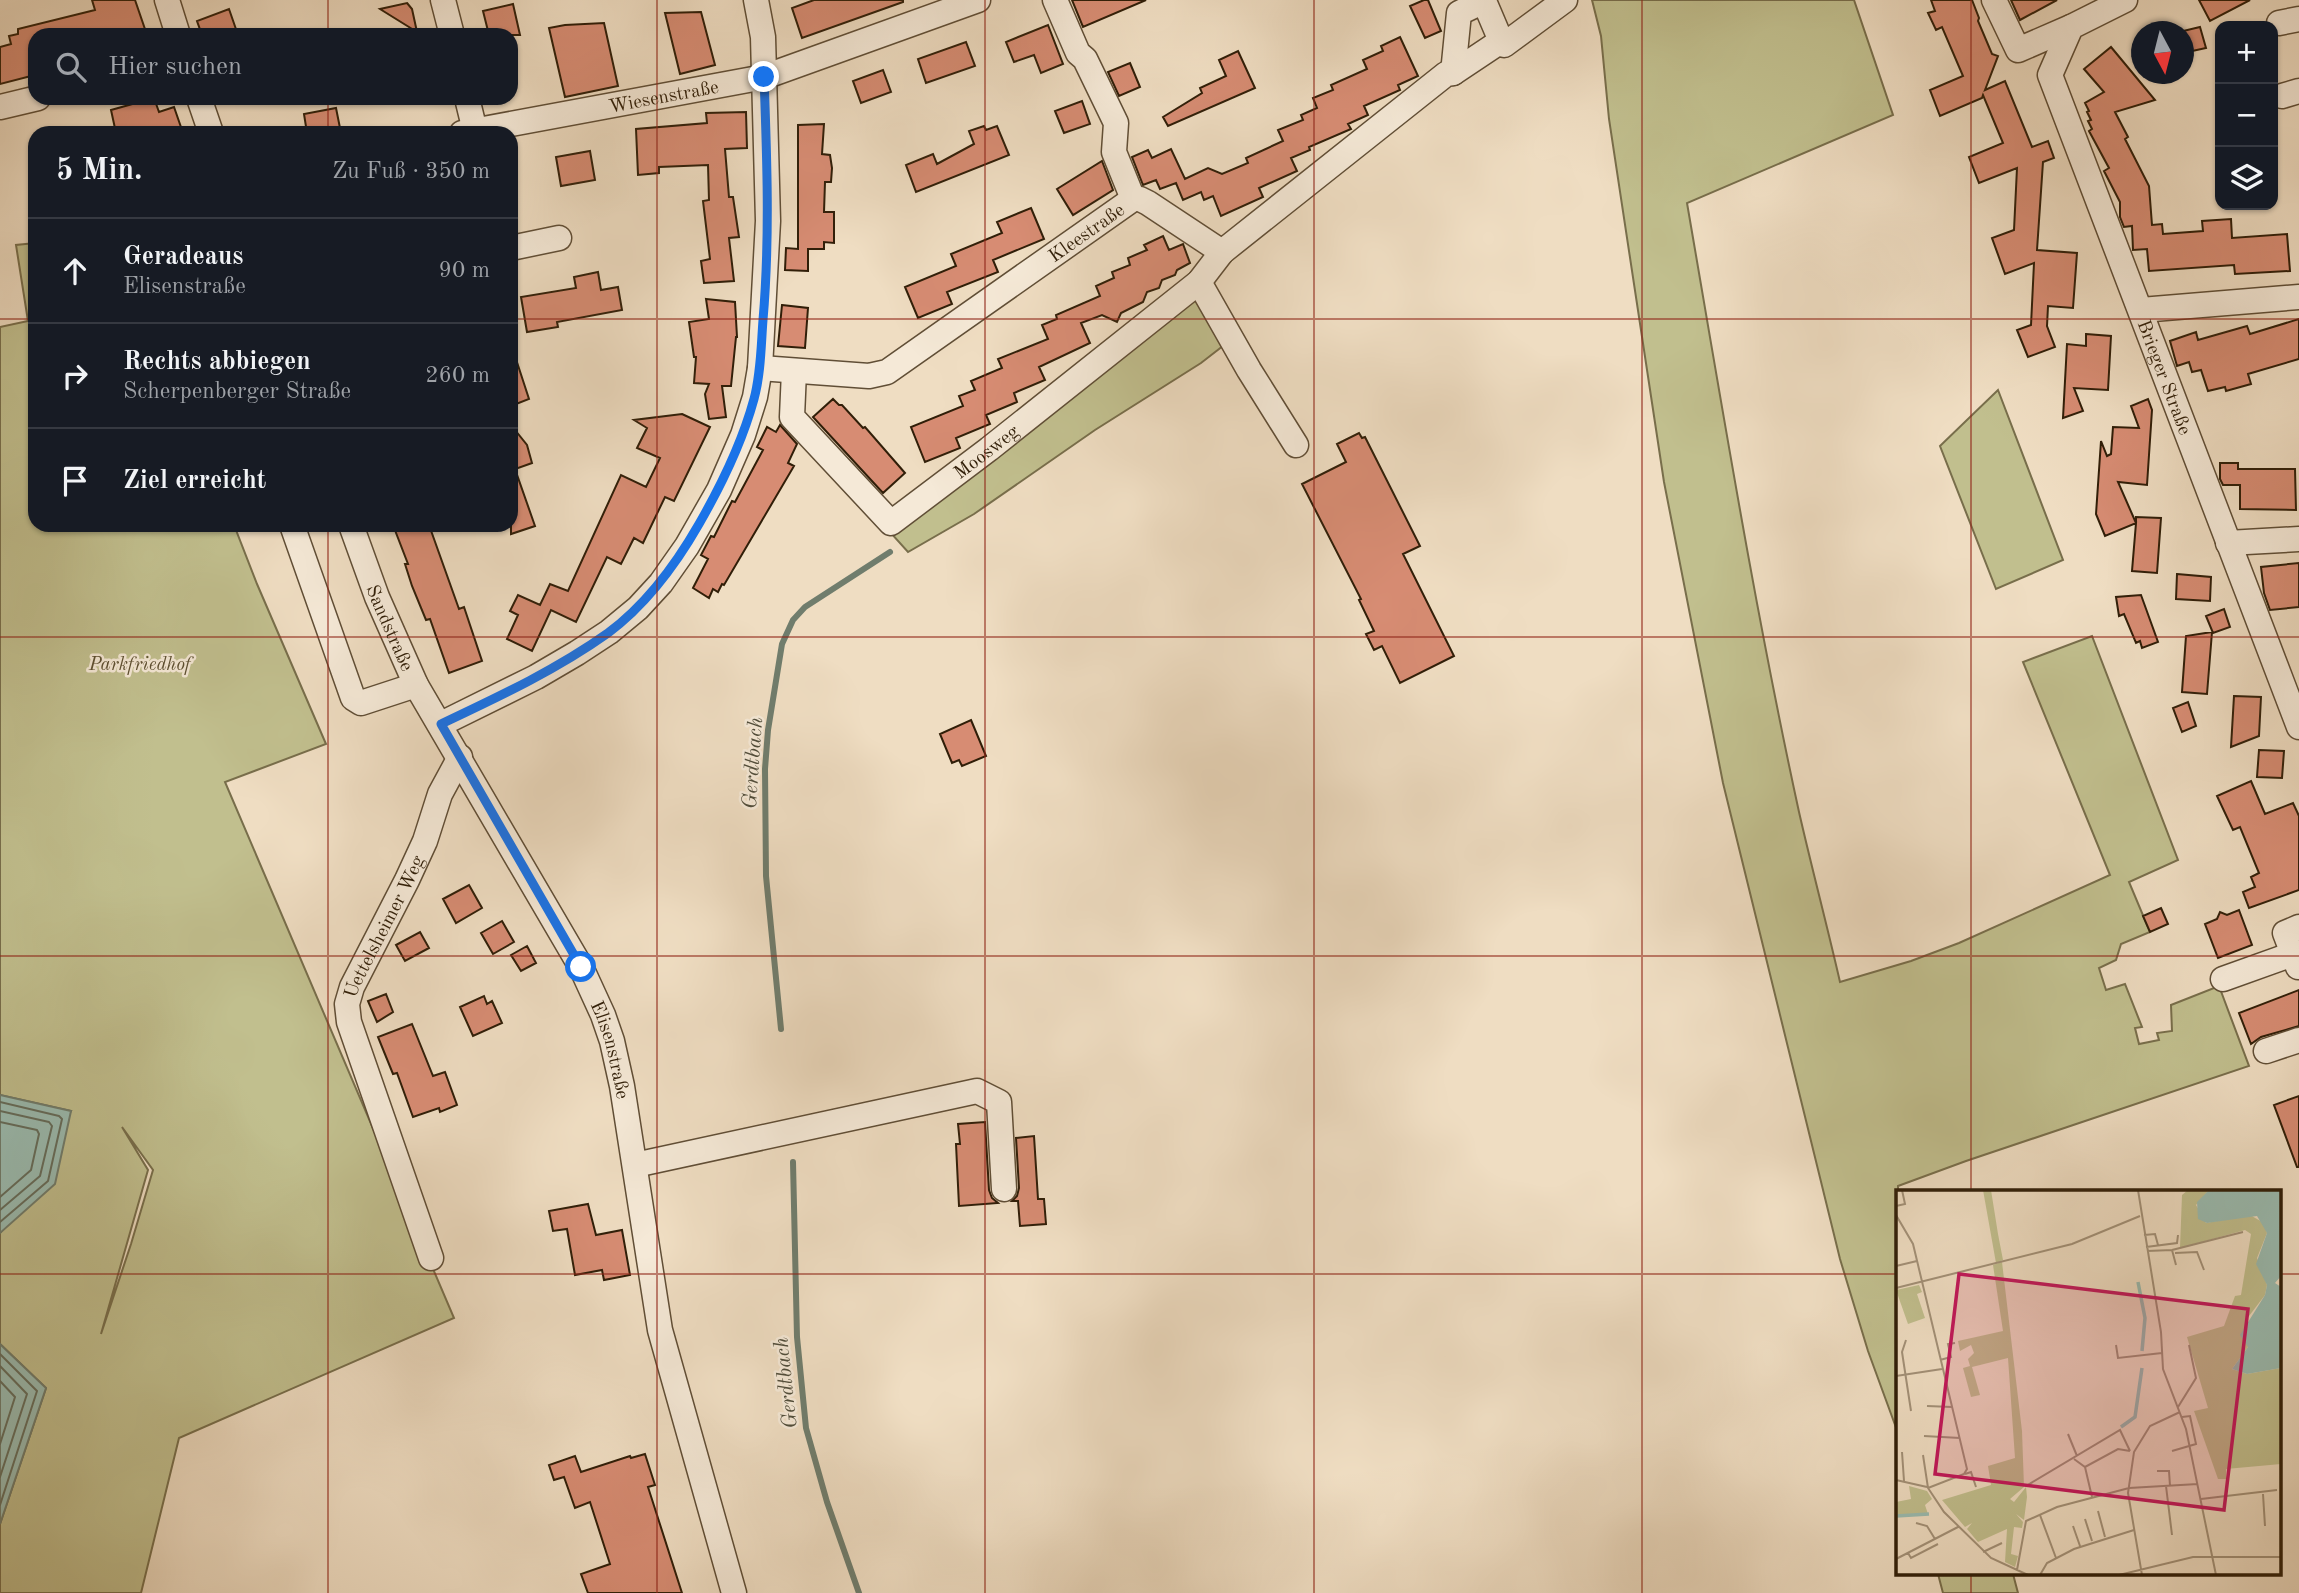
<!DOCTYPE html>
<html lang="de">
<head>
<meta charset="utf-8">
<style>
  body { margin:0; font-family:"Old Standard TT",serif; background:#20242c; color:#f1f3f6 }
  .controls { position:absolute; right:21px; top:21px; display:grid; overflow:hidden; border-radius:14px; box-shadow:0 2px 5px #0004 }
  .controls button { width:63px; height:63px; display:grid; place-items:center; padding:0; border:0; border-bottom:2px solid #363941; background:#171b24; color:#f1f3f6; font:35px sans-serif }
  .compass { position:absolute; left:2131px; top:21px; width:63px; height:63px; border-radius:50%; background:#171b24; box-shadow:0 2px 5px #0004; rotate:173deg }
  .stop { position:absolute; width:21px; height:21px; margin:-16px; border:5px solid #1a73e8; border-radius:50%; background:#fff }
  .stop.end { background:#1a73e8; border-color:#fff; box-shadow:0 2px 7px #0008 }
  .list { margin:0; padding:0; list-style:none }
  h2 { display:flex; justify-content:space-between; align-items:center; height:91px; margin:0; padding:0 28px; font-size:30px }
  h2 small { font-size:23px; font-weight:400; color:#9ea1a6 }
  .list li { display:grid; grid-template-columns:46px 1fr auto; gap:21px; align-items:center; box-sizing:border-box; height:105px; padding:0 28px; border-top:2px solid #363941 }
  .list b { display:block; font-size:26px; white-space:nowrap }
  .list p { margin:0; font-size:23px; white-space:nowrap; color:#9ea1a6 }
  .list em { font-size:23px; font-style:normal; color:#9ea1a6 }
  .icon { flex:none; width:38px; height:38px; fill:none; stroke:currentColor; stroke-width:2; stroke-linecap:round; stroke-linejoin:round }
  .map { position:relative; flex:none; width:2299px; height:1593px; overflow:hidden }
  .search { position:absolute; background:#171b24; box-shadow:0 2px 5px #0004; left:28px; top:28px; width:490px; height:77px; display:flex; align-items:center; gap:18px; box-sizing:border-box; padding:0 24px; border-radius:21px; color:#9ea1a6; font-size:26px }
  .panel { position:absolute; background:#171b24; box-shadow:0 2px 5px #0004; left:28px; top:126px; width:490px; height:406px; border-radius:21px }
  .map>svg:first-child { display:block }
  .green { fill:#c1bf8e; stroke:#786e4b; stroke-width:2; fill-rule:evenodd }
  .water { fill:#9abcb1; stroke:#707d6d; stroke-width:2 }
  .lines { fill:none; stroke-linecap:round; stroke-linejoin:round }
  .shore { stroke:#656d5c; stroke-width:2 }
  .stream { stroke:#707d6d; stroke-width:6 }
  .building { fill:#d78c73; stroke:#301e08; stroke-width:2 }
  .minor-casing { stroke:#604e36; stroke-width:27 }
  .minor { stroke:#f5e9d7; stroke-width:24 }
  .route { stroke:#1a73e8; stroke-width:9 }
  .grid { fill:none; stroke:#8f2418; stroke-width:2; stroke-opacity:0.55 }
  .labels { text-anchor:middle; stroke-width:5; stroke-linejoin:round; paint-order:stroke }
  .street-label { font-size:19px; fill:#301e08; stroke:#f5e9d7 }
  .park-label { font-size:19px; font-style:italic; fill:#5c4e30; stroke:#f5e9d7 }
  .water-label { font-size:21px; font-style:italic; fill:#504d3b; stroke:#f5e9d7 }
  .inset-river { fill:none; stroke:#9abcb1; stroke-width:3.5 }
  .inset-road { fill:none; stroke:#a39178; stroke-width:2 }
  .view { fill:#c2185b; fill-opacity:0.15; stroke:#c2185b; stroke-width:3.5 }
  .inset-edge { fill:none; stroke:#301e08; stroke-width:3.5 }
</style>
</head>
<body>
<div class="map">
<svg width="2299" height="1593" viewBox="0 0 2299 1593">
  <rect width="100%" height="100%" fill="#efddc2"/>
  <filter id="stains"><feTurbulence type="fractalNoise" baseFrequency=".00286" numOctaves="4"/><feColorMatrix values="0 0 0 0 .2 0 0 0 0 .09 0 0 0 0 .02 0 0 0 .5 -.17"/></filter>
  <radialGradient id="worn" r=".72"><stop offset=".6" stop-color="#630" stop-opacity="0"/><stop offset="1" stop-color="#630" stop-opacity=".3"/></radialGradient>
  <path class="green" d="M1592,0H1854L1893,115L1687,203C1722,406 1755,610 1799,812C1812,869 1827,925 1840,982L1911,961L1959,943L2110,875L2023,662L2092,636L2178,860L2129,882L2150,932L2121,944L2116,960L2099,968L2106,990L2125,984L2142,1027L2135,1028L2139,1044L2159,1040L2157,1033L2172,1031L2171,1005L2219,986L2249,1066L1966,1161L1898,1186V1433L1868,1351L1840,1259L1723,783L1664,482L1609,119L1601,36Z
    M35,243V525H234L257,584L326,744L225,782L454,1318L179,1438L141,1593H0V1524L46,1388L0,1344V1233L6,1226L71,1111L0,1095V327L28,321L16,245ZM122,1127L153,1170L131,1244L101,1334L148,1170Z
    M1196,294L1228,342L1201,363L1095,430L974,514L908,552L889,531Z
    M1998,390L2063,560L1996,589L1940,446Z
    M1938,1574H2013L2018,1593H1943Z"/>
  <path class="water" d="M0,1095L71,1111L55,1184L0,1233Z
    M0,1344L46,1388L0,1524Z"/>
  <g class="lines">
    <path class="shore" d="M0,1102L59,1116L62,1119L48,1181L0,1222
      M0,1111L49,1122L52,1126L40,1176L0,1210
      M0,1122L37,1130L39,1134L31,1170L0,1197
      M0,1354L37,1391L0,1505
      M0,1366L27,1394L0,1477
      M0,1381L15,1397L0,1444"/>
    <path class="stream" d="M781,1029L766,876L765,769L768,730L782,644L793,620L805,607L890,552
      M793,1162L797,1337L806,1428L827,1502L859,1593"/>
  </g>
  <path class="building" d="M92,0H135L147,35H35V75L0,84V47L11,44L9,36L18,34V29L95,10Z
    M814,0H903V2L802,38L792,8Z
    M1072,0H1146L1083,27Z
    M1424,0H1428L1441,31L1425,38L1410,6Z
    M1931,0H1972L1979,18L1978,21L1992,54L1998,56L1985,90L2005,81L2032,147L2048,141L2054,158L2043,162L2037,250L2077,253L2073,308L2048,306L2047,326L2055,347L2028,357L2017,330L2031,325L2034,263L2005,274L1992,238L2014,230L2017,168L1979,183L1969,157L2003,143L1983,95L1982,98L1940,116L1930,90L1963,76L1942,27L1936,30L1928,13L1935,11Z
    M2011,0H2057L2020,20Z
    M2199,0H2250L2210,21Z
    M407,3L412,9L417,32L380,9Z
    M513,4L520,35H489L483,11Z
    M229,9L238,35H202L197,21Z
    M701,12L715,65L680,74L665,13Z
    M604,23L618,86L565,97L549,28L565,25Z
    M1048,25L1063,64L1041,73L1034,55L1014,62L1006,42Z
    M2200,27L2206,48L2183,53V31Z
    M1400,37L1418,76L1398,85L1400,90L1364,106L1368,115L1348,124L1351,129L1309,147L1310,150L1291,158L1297,171L1259,188L1263,197L1221,216L1213,196L1204,200L1201,192L1183,200L1176,183L1160,189L1156,180L1143,185L1132,157L1148,150L1152,158L1171,149L1185,179L1208,168L1222,174L1248,163L1246,158L1283,141L1278,130L1303,120L1301,115L1317,108L1313,98L1333,90L1331,85L1367,69L1363,60L1383,51L1381,46Z
    M966,42L975,66L926,83L918,59Z
    M2111,47L2155,100L2115,112L2128,137L2125,139L2149,186L2152,225L2162,224L2163,234L2203,231L2202,221L2231,219L2232,238L2287,234L2290,271L2235,274L2234,265L2149,271L2147,249L2133,250L2132,226L2124,227L2120,217V202L2104,171L2109,168L2089,131L2092,129L2088,121L2091,120L2087,112L2089,111L2085,103L2104,92L2084,69Z
    M1238,51L1255,88L1168,126L1163,117L1202,93L1200,88L1226,76L1219,60Z
    M1130,63L1140,87L1119,96L1108,72Z
    M883,70L891,92L861,103L853,81Z
    M154,98L159,112L174,107L183,133H116L111,110Z
    M1082,101L1090,124L1064,133L1055,111Z
    M336,108L341,133H307L304,114Z
    M746,112L747,148L725,149L729,197H733L739,237L729,238L734,281L704,283L701,261L710,259L703,201L709,200L708,165L659,167V173L638,175L636,129L707,123L706,113Z
    M824,124L822,154L830,155L832,168L831,182H825L824,212H834V243L824,242V249H808V271L785,270L786,248L798,249V125Z
    M984,126L986,130L997,126L1009,155L916,192L906,165L933,154L937,164L974,144L969,131Z
    M590,151L595,180L561,186L556,157Z
    M1102,161L1113,190L1073,215L1057,189Z
    M1031,208L1044,239L993,260L998,272L947,292L952,304L918,318L905,287L956,266L951,254L1002,233L997,222Z
    M1163,236L1169,250L1183,244L1190,263L1177,270L1175,275L1162,280L1159,288L1147,292L1143,302L1121,313L1117,322L1102,315L1081,323L1090,343L1039,367L1045,380L1014,393L1017,402L986,415L990,424L956,438L960,448L925,462L911,427L963,406L959,396L975,390L971,381L1002,368L998,359L1048,339L1042,325L1057,319L1056,315L1100,296L1096,286L1114,278L1112,272L1130,265L1128,258L1147,250L1144,245Z
    M598,272L601,290L618,287L622,310L557,322L558,327L527,332L521,297L576,288L574,277Z
    M706,299L735,302L737,337H736L731,386H722L726,417L709,419L705,394L709,384L694,383L696,357H694L689,322L709,319Z
    M782,305L808,308L805,348L778,346Z
    M2299,319V359L2248,374L2251,384L2226,391L2225,387L2208,391L2201,370L2192,372L2189,362L2177,366L2170,341L2196,332L2198,340L2247,326L2250,334Z
    M2086,334L2111,336L2108,390L2074,388L2083,411L2063,418L2067,344L2086,346Z
    M514,353L529,399L511,406V354Z
    M833,399L839,405H842L863,428L865,427L905,473L883,493L813,417Z
    M2148,399L2152,410L2147,485L2118,482L2136,523V517L2161,518L2157,573L2132,571L2136,523L2105,536L2096,514L2101,441L2107,456L2111,454L2113,427L2139,428L2131,406Z
    M682,414L710,427L674,501L665,497L643,543L634,538L621,564L607,557L576,622L551,610L532,651L507,639L518,615L510,611L518,595L540,605L550,584L568,591L621,475L646,487L660,458L637,448L647,428L634,420Z
    M511,425L527,445L532,463L515,469L535,526L511,534Z
    M780,425L797,444L788,463L794,466L724,585L722,584L718,592L713,589L709,598L693,588L708,559L701,555L711,536L714,537L732,501L735,502L763,450L757,447L767,427L776,432Z
    M1359,433L1362,438L1365,437L1420,546L1403,554L1454,656L1400,683L1382,646L1374,650L1366,634L1374,631L1359,600L1361,599L1302,484L1346,462L1337,444Z
    M2220,463H2238V469H2295L2296,510L2240,509V485H2223L2220,479Z
    M393,525H429L459,609L464,607L482,661L449,673L430,619L426,620L412,586L405,564H408Z
    M2299,563V607L2270,610L2264,593L2261,567Z
    M2177,574L2211,577L2210,601L2176,599Z
    M2141,595L2158,642L2142,648L2140,641L2136,643L2124,614L2119,616L2116,597Z
    M2224,609L2230,627L2213,633L2206,616Z
    M2212,632L2207,694L2182,692L2186,636Z
    M2234,696L2261,697L2259,736L2231,747Z
    M2188,702L2196,726L2182,732L2173,708Z
    M971,720L986,756L962,766L959,760L952,763L940,734Z
    M2259,750L2284,751L2282,778L2257,777Z
    M2251,781L2265,814L2293,803L2299,816V890L2249,908L2243,892L2255,887L2251,877L2259,873L2240,827L2233,830L2217,796Z
    M469,885L482,908L456,923L443,899Z
    M2161,908L2168,924L2150,932L2143,916Z
    M2239,910L2252,945L2218,958L2205,924L2217,919L2220,912L2227,915Z
    M502,921L514,942L493,954L481,933Z
    M420,932L429,948L405,961L396,945Z
    M527,946L536,963L521,971L511,955Z
    M2299,990V1026L2261,1037L2251,1044L2239,1013Z
    M386,994L393,1012L377,1022L368,1001Z
    M484,996L487,1004L492,1001L502,1023L473,1036L460,1007Z
    M412,1024L433,1076L445,1072L457,1105L440,1112L439,1108L413,1117L397,1073L393,1074L378,1037Z
    M2299,1096V1167H2297L2274,1105Z
    M985,1122L989,1190L992,1198L998,1203L959,1206L956,1144H960L958,1124Z
    M1034,1136L1038,1199H1044L1046,1224L1020,1226L1018,1201H1012L1017,1196L1019,1188L1016,1138Z
    M588,1204L596,1235L622,1230L630,1275L604,1280L602,1270L575,1275L567,1229L553,1231L549,1211Z
    M645,1454L655,1485L648,1487L682,1593H588L581,1574L610,1564L590,1502L575,1508L564,1477L554,1480L549,1465L575,1456L581,1472L630,1456L631,1458Z"/>
  <g class="lines">
    <g class="minor-casing">
      <g id="minor">
        <path d="M167,0L178,35"/>
        <path d="M443,0L452,35"/>
        <path d="M1055,0L1078,53L1085,59L1116,123L1114,152L1133,199"/>
        <path d="M1994,0L2018,50L2071,27"/>
        <path id="s1" d="M2125,0L2071,27L2050,75L2299,727"/>
        <path d="M2279,23L2299,19"/>
        <path d="M1453,73L1459,13L1484,1L1501,41"/>
        <path d="M2282,96L2299,91"/>
        <path d="M199,98L211,133"/>
        <path d="M467,98L475,131"/>
        <path d="M0,107L38,98"/>
        <path id="s2" d="M462,133L764,77L978,0"/>
        <path d="M511,248L559,238"/>
        <path d="M1199,282L1249,370L1296,445"/>
        <path d="M2141,310L2299,297"/>
        <path id="s3" d="M760,368L869,376L887,372L1133,199H1140L1148,203L1222,252"/>
        <path id="s4" d="M794,371L792,417L891,523L989,449L1199,282L1222,252L1446,74L1453,73L1501,41L1504,45L1565,0"/>
        <path d="M292,525L353,698L361,703L416,685"/>
        <path id="s5" d="M351,525L377,597L416,685L581,967L603,1015L612,1041L622,1086L660,1330L734,1593"/>
        <path d="M2228,543L2299,539"/>
        <path d="M441,724L536,677L577,653L609,632L638,608L661,583L687,546L719,490L743,435L755,397L760,368L768,221L763,37L756,0"/>
        <path d="M2298,967L2285,933L2299,927"/>
        <path d="M2223,979L2293,954"/>
        <path d="M2266,1051L2299,1040"/>
        <path d="M635,1165L977,1091L999,1102L1004,1189"/>
        <path id="s6" d="M431,1258L349,1022L347,1004L352,987L407,880L425,841L440,794L460,757"/>
      </g>
    </g>
    <use href="#minor" class="minor"/>
  </g>
  <g class="lines">
    <path class="route" d="M581,967L441,724C498,697 556,670 608,633C647,604 675,566 699,524C722,484 742,443 754,399C761,373 761,346 763,320C770,239 767,158 764,77"/>
  </g>
  <path class="grid" d="M328,0V35M657,0V1593M985,0V1593M1314,0V1593M1642,0V1593M1971,0V1192M328,98V133M0,319H35M511,319H2299M328,525V1593M0,637H2299M0,956H2299M0,1274H1898M2280,1274H2299M1971,1574V1593"/>
  <g class="labels">
    <g class="street-label">
      <text dy="7" stroke="none"><textPath href="#s2" startOffset="205">Wiesenstraße</textPath></text>
      <text dy="7" stroke="none"><textPath href="#s3" startOffset="371">Kleestraße</textPath></text>
      <text dy="7" stroke="none"><textPath href="#s1" startOffset="436">Brieger Straße</textPath></text>
      <text dy="7" stroke="none"><textPath href="#s4" startOffset="310">Moosweg</textPath></text>
      <text dy="7" stroke="none"><textPath href="#s5" startOffset="110">Sandstraße</textPath></text>
      <text dy="7" stroke="none"><textPath href="#s6" startOffset="354">Uettelsheimer Weg</textPath></text>
      <text dy="7" stroke="none"><textPath href="#s5" startOffset="588">Elisenstraße</textPath></text>
    </g>
    <g class="park-label">
      <text x="140" y="670">Parkfriedhof</text>
    </g>
    <g class="water-label">
      <text transform="translate(752 763) rotate(-86)" y="7">Gerdtbach</text>
      <text transform="translate(785 1383) rotate(-96)" y="7">Gerdtbach</text>
    </g>
  </g>
  <g transform="translate(1896 1190)">
    <rect width="385" height="385" fill="#efddc2"/>
    <path d="M87,0H95L102,44L107,70L100,73ZM292,0H313L300,15L310,33L354,25L368,33L371,43L361,68L371,95L369,105L350,130L352,157L336,179L351,184L385,178V274L330,279V289H322L298,221L312,218L291,147L328,136L339,106L345,105L355,44L349,40L284,58L286,5ZM106,72L126,241L128,297L114,309L118,312L130,297L131,307L128,330L120,324L127,332L126,338L118,337L115,364L122,366L119,377L109,372L111,339L82,352L71,339L76,333L69,337L46,310L95,295L92,276L119,268L112,168L76,177L84,205L75,207L67,178L74,176L72,169L78,163L75,155L64,161L62,151L107,141L97,75ZM23,95L26,102L21,104L29,128L12,134L0,100ZM13,296L31,301L36,309L29,315L32,324L0,325V312L15,309Z" fill="#c1bf8e"/>
    <path d="M313,0H385V86L379,93L385,97V178L351,184L336,179L352,157L344,145L369,105L371,95L360,74L371,43L361,26L311,33L302,29L301,12Z" fill="#9abcb1"/>
    <path class="inset-river" d="M242,92L249,128L246,161M225,237L239,227L246,178M0,326L33,324"/>
    <path class="inset-road" d="M242,0L265,142L267,179L290,239L320,385M0,16L9,14L6,0M0,25L17,54L71,279L68,284L32,298M248,45L259,44L262,55M250,57L281,53L282,45M276,60L347,42M251,61L276,60L280,75M279,63L301,62L308,80M0,76L21,71M0,98L176,54L244,26M10,150L6,162L15,221M220,155L222,168L266,163M44,170L55,167L52,154L59,153M0,186L46,179M31,216L56,217M282,217L300,188L293,155M172,244L181,266M28,246L64,248M276,261L300,254L294,226L286,227M6,262L8,291M27,265L32,298L48,322L95,368L132,385M178,269L189,277L222,259L234,261M189,277L196,307M261,281H273L274,296M69,284L75,282L80,297M0,290L31,297M130,296L224,240L234,261M270,296L276,345M367,304L369,336M305,309L381,300M202,321L209,347M144,325L160,368M189,329L196,351M20,333L31,336L39,349M177,336L184,356M87,362L106,353M12,363L15,368L42,354M0,369L62,337M121,380L130,331L161,317L233,298L302,294M144,385L151,373L178,359L238,340M223,385L297,367H385M246,385L232,303L238,262L254,236L284,222"/>
    <path class="view" d="M63,84L352,119L328,320L39,284Z"/>
    <rect width="385" height="385" class="inset-edge"/>
  </g>
  <rect width="100%" height="100%" filter="url(#stains)"/>
  <rect width="100%" height="100%" fill="url(#worn)"/>
</svg>
<div class="controls">
<button>+</button>
<button>−</button>
<button><svg class="icon" aria-label="layers" viewBox="0 0 24 24"><path d="M12 4l9 5-9 5-9-5zM3 14l9 5 9-5"/></svg></button>
</div>
<svg class="compass" viewBox="-18 -18 36 36"><path d="M0-13l5 13h-10z" fill="#e53935"/><path d="M0 13l5-13h-10z" fill="#9ea1a6"/></svg>
<div class="stop" style="left:581px;top:967px"></div>
<div class="stop end" style="left:764px;top:77px"></div>
<div class="search"><svg class="icon" aria-label="search" viewBox="0 0 24 24"><circle cx="10" cy="10" r="6"/><path d="M15 15l6 6"/></svg>Hier suchen</div>
<section class="panel">
<h2>5 Min.<small>Zu Fuß · 350 m</small></h2>
<ul class="list">
<li><svg class="icon" aria-label="ahead" viewBox="0 0 24 24"><path d="M12 20V5M6 11l6-6 6 6"/></svg><div><b>Geradeaus</b><p>Elisenstraße</p></div><em>90 m</em></li>
<li><svg class="icon" aria-label="right" viewBox="0 0 24 24"><path d="M7 20v-9h11M14 6l5 5-5 5"/></svg><div><b>Rechts abbiegen</b><p>Scherpenberger Straße</p></div><em>260 m</em></li>
<li><svg class="icon" aria-label="arrive" viewBox="0 0 24 24"><path d="M6 21V4h12l-3 4 3 4H6"/></svg><div><b>Ziel erreicht</b></div></li>
</ul>
</section>
</div>
</body>
</html>
